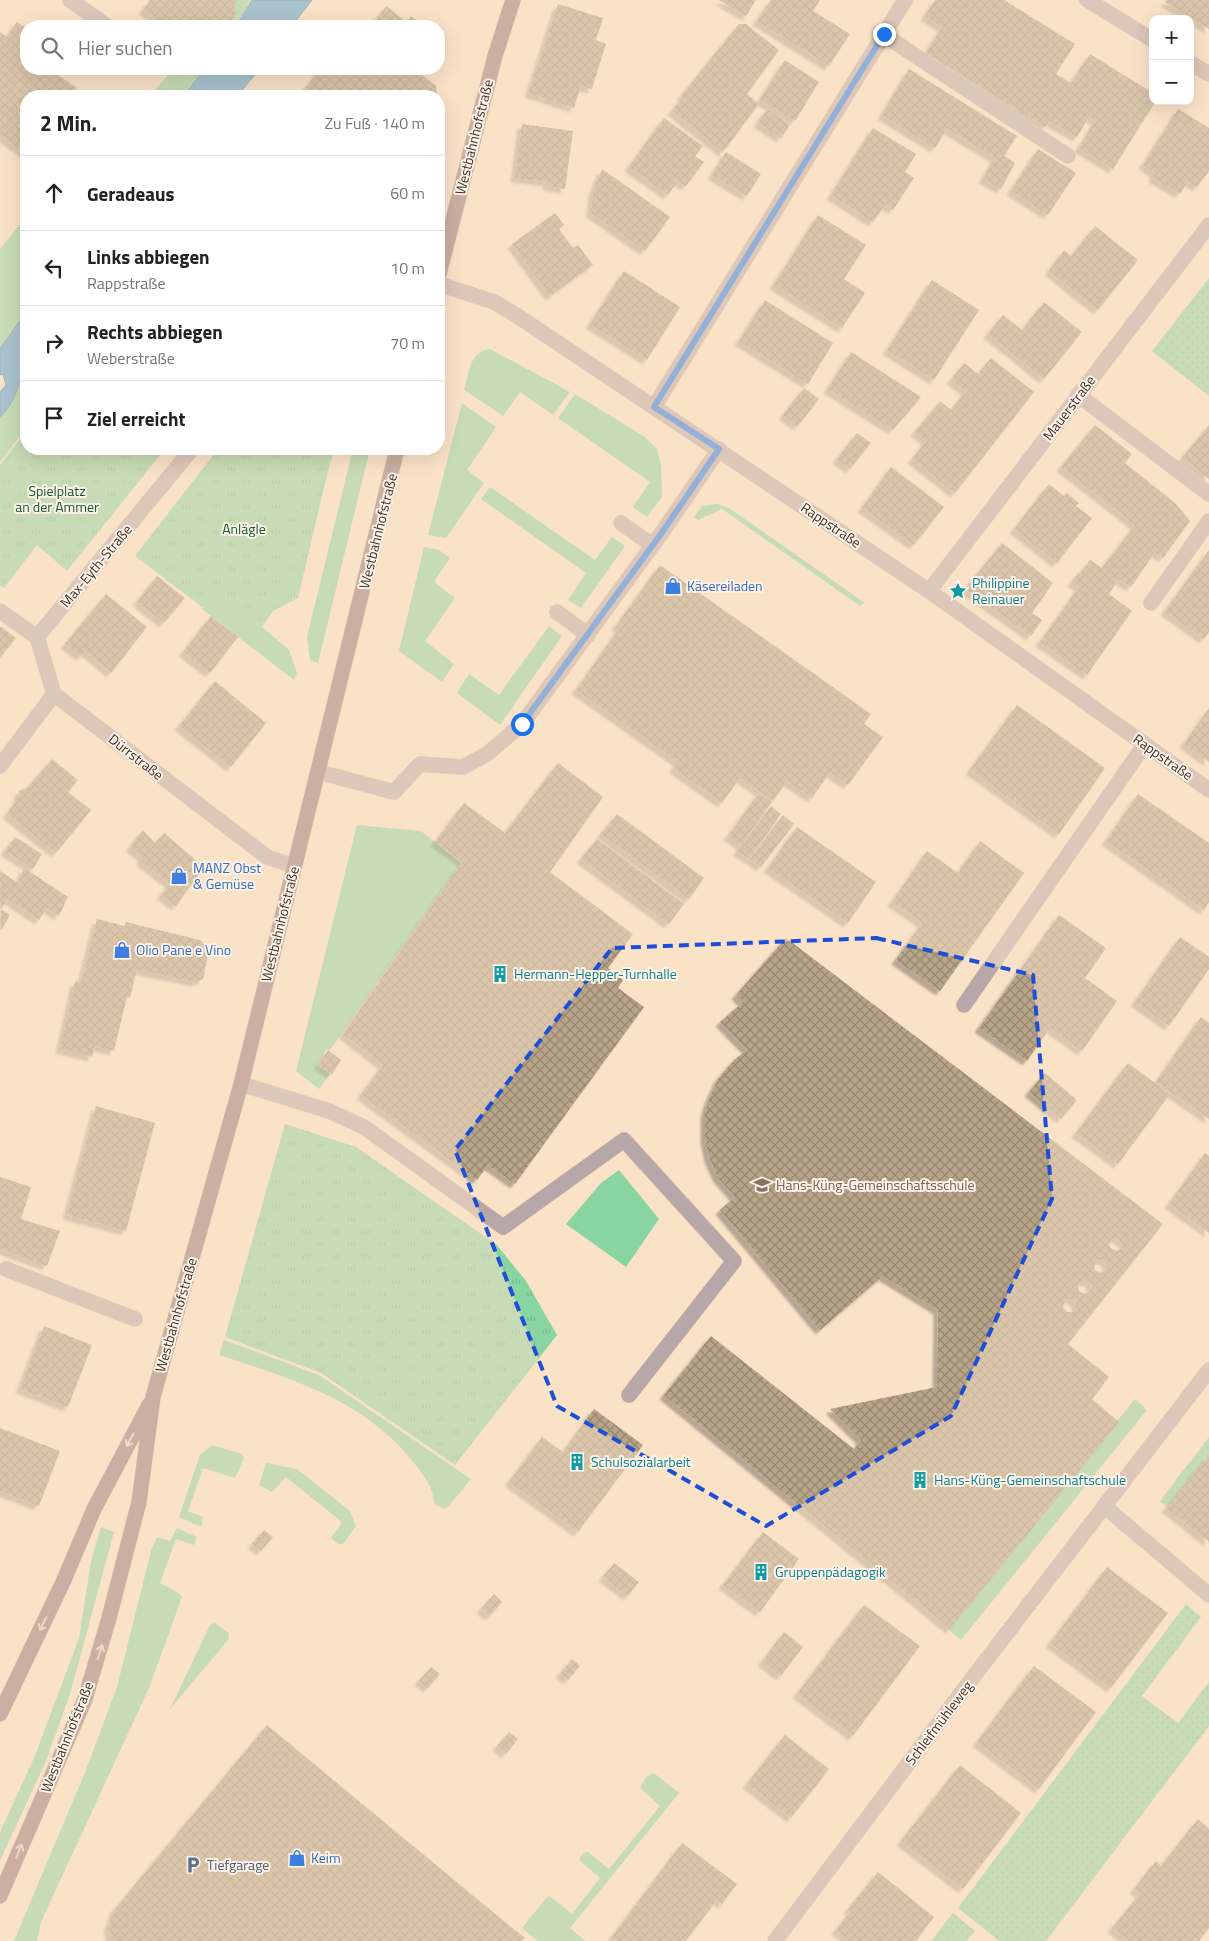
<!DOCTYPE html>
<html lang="de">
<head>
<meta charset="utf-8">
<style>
  body { margin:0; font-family:"Titillium Web",sans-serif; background:#f2f2f2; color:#222 }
  .controls { position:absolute; right:15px; top:15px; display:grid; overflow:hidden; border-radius:10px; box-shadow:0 5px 20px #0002 }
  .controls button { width:45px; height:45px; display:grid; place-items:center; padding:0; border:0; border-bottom:1px solid #e0e0e0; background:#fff; color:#222; font:25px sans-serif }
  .stop { position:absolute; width:15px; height:15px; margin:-11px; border:4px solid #1a73e8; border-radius:50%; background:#fff }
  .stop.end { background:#1a73e8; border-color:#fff; box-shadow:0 1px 5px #0008 }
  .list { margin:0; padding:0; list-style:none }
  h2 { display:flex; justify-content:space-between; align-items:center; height:65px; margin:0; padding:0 20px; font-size:21px }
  h2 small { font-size:16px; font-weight:400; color:#767676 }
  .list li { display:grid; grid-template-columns:32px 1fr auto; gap:15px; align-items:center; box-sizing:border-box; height:75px; padding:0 20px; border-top:1px solid #e0e0e0 }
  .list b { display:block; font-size:19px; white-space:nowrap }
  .list p { margin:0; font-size:16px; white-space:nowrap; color:#767676 }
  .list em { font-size:16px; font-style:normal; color:#767676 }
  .icon { flex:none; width:28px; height:28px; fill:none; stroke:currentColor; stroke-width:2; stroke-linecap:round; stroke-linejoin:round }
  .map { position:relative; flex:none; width:1209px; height:1941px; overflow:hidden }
  .search { position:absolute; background:#fff; box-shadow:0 5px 20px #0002; left:20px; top:20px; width:425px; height:55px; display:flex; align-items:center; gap:12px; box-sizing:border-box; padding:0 18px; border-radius:20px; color:#767676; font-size:19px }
  .panel { position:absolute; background:#fff; box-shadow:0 5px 20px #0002; left:20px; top:90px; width:425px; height:365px; border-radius:20px }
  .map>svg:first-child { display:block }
  .grass { fill:#89d5a2 }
  .park { fill:url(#park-tufts) }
  .garden { fill:url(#garden-dots) }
  .water { fill:#489dd8; stroke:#457da4 }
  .building { fill:url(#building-cross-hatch); fill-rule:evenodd; filter:url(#shadow) }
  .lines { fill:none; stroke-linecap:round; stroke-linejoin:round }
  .minor-casing { stroke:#d4bfa7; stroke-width:16 }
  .major-casing { stroke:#d4bfa7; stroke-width:16 }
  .minor { stroke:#b8a7a9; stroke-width:15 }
  .major { stroke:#907275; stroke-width:15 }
  .oneway { stroke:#dcccc5 }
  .route { stroke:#1a73e8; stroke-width:6 }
  .marked { fill:none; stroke:#1d4ed8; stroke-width:4; stroke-dasharray:10 6; stroke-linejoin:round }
  .labels { text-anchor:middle; stroke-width:4; stroke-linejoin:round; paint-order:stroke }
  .street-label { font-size:14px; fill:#3d3329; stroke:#fcf2e7 }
  .park-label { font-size:14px; fill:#175934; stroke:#fcf2e7 }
  .culture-label { font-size:14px; fill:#0d838f; stroke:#fcf2e7; text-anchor:start }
  .shop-label { font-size:14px; fill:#366cbe; stroke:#fcf2e7; text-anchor:start }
  .education-label { font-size:14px; fill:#785e54; stroke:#fcf2e7; text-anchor:start }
  .service-label { font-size:14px; fill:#4e5e75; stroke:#fcf2e7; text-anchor:start }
</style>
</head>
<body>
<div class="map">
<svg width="1209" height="1941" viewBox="0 0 1209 1941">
  <defs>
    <pattern id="park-tufts" width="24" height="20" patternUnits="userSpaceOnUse" patternTransform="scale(1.25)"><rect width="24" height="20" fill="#89d5a2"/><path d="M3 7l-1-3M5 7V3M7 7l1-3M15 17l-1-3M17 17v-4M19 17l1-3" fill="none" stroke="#77b78c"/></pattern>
    <pattern id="garden-dots" width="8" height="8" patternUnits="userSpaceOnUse" patternTransform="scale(1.25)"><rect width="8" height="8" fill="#89d5a2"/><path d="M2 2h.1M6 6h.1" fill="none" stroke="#77b78c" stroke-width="1.8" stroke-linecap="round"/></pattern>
    <pattern id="building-cross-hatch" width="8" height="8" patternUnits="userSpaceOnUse" patternTransform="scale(1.25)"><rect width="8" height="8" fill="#b8a589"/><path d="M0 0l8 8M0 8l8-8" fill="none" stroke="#978770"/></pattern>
    <filter id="shadow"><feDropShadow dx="-4.5" dy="4.5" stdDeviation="1" flood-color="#0004"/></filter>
  </defs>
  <rect width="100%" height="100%" fill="#fae2c7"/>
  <path class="grass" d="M231,0H251L235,26H209Z
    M173,69H204L183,96H150Z
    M26,217V312L0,349V249Z
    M490,349L570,392L553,415L520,392L503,416L464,390C469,374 469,351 490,349Z
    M26,355V428L0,462V417C18,401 19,376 26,355Z
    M575,394L645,437L657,449L661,465L662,497L647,517L633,507L650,482L558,418Z
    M462,403L496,427L467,470L484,483L446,538L428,535Z
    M319,449H334L324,487L273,611L261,626L289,650L297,673L294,680L202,609Z
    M353,449H370L318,663L310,660L307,637Z
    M490,487L595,560L612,537L625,546L581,608L568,600L586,573L481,499Z
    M717,504L729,508L865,603L860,606L722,509L698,520L694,517L702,506Z
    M424,547L439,550L450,558L434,582L455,598L425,641L454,664L442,682L399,651Z
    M549,626L562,636L500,725L457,693L469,674L499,695Z
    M357,825L421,831L461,863L330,1050L327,1049L317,1065L330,1074L319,1089L296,1071Z
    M619,1170L659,1219L626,1267L566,1224L601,1183Z
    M224,1340L319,1375L471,1479L449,1506L444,1509L434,1504C434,1488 424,1476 414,1463C365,1400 291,1379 219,1355Z
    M1135,1399L1147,1410L961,1640L948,1629Z
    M212,1445L242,1454L244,1458L235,1478L203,1468L188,1511L203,1517L202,1526H199L179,1517L200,1455Z
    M266,1463L297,1469L350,1511L356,1526L343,1544H338L331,1538L342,1522L286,1477L272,1492L259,1485Z
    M101,1527L114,1532L70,1694L46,1761L0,1861V1832L34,1758L79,1638L91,1561Z
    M177,1528L197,1537L194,1545L176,1539L160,1583L177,1592L182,1597L149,1688L41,1922L37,1941H14L86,1770L117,1687L151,1551L157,1537L170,1541Z
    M215,1623L229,1633L228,1640L170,1709L210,1625Z
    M654,1773L679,1793L570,1928L585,1941H538L522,1928L546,1898L550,1896L572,1914L600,1878L579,1860L583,1853L588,1852L609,1869L660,1806L640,1788L646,1777Z"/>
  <path class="park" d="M26,431V449H165L67,571L37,545L4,588L0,586V465Z
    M218,449H333L298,598L273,611L262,627L222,595L202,607L135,556Z
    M285,1124L356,1147L497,1245L526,1281L557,1335L455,1465L321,1373L225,1337Z"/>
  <path class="garden" d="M1209,278V396L1152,351Z
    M1209,1437V1525L1169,1508L1160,1501Z
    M1186,1604L1201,1617L1142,1696L1178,1723L1209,1682V1726L1046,1941H999L958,1908Z
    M953,1913L975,1931L966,1941H931Z"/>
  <path class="water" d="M252,0H312L292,26H236Z
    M204,69H260L237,96H184Z
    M26,312C26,344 26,393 0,417V392L6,385L3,374L0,375V349Z"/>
  <path class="building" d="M150,0H237L234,4L236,13L227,26H165L143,10Z
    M719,0H756L746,16Z
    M771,0H820L813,11L850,34L829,66L757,21Z
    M935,0H1004L1075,44L1056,74L1071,83L1090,54L1153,93V101H1156L1113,169L1079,148L1095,121L1089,117L1077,137L1049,121L1045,127L926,53L942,27L925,16Z
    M1166,0H1209V29L1165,2Z
    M558,4L603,18L596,40L606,44L592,89L581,86L574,108L529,93Z
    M386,6L407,22L411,16L424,26H371Z
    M17,22L26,28V69H49L77,88L71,96H26V154L0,135V32L7,37Z
    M739,24H746L779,50L747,94L759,104L723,152L672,111L683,97L681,96Z
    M785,60L819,82L795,121L760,100Z
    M320,69H334L336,71L338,69H414L436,86L437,96H316L306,87Z
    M909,69L1017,136L1004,156L1015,163L1001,189L983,179L995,158L947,129L935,148L882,115Z
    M767,109L790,125L781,138L758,123Z
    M1178,109L1209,128V171L1197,187L1188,181L1180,194L1153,178L1155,173L1143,165Z
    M664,118L703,146L695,156L704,162L686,186L678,181L668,195L629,167Z
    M522,124L573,131L565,189L547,186L548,182L515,178Z
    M873,128L916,154L905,172L914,178L893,210L885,205L873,222L831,195Z
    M1038,149L1076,173L1048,215L1011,191Z
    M726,152L761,174L747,196L712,175Z
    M602,169L670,217L645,251L591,213L593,191Z
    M555,213L564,225L559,229L573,248L578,245L593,265L550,296L512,244Z
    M818,215L866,245L844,279L865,293L842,328L774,285Z
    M1095,226L1138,260L1098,310L1049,271L1064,250L1071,256Z
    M624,271L680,307L647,360L590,324Z
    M932,280L979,310L934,380L887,350Z
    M765,300L833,343L808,384L739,341Z
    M1044,302L1082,332L1044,379L988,334L1003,315L1022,330Z
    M851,352L921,397L893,430L828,389Z
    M991,358L1034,392L955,493L912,459L926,441L915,432L940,401L951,410L966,391L951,380L964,363L978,374Z
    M804,388L819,399L798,426L783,415Z
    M1095,425L1132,454L1125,463L1175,503L1190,521L1163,558L1155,552L1131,587L1118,579L1109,594L1132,611L1087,675L1040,642L1079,587L1072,582L1078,573L1080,574L1090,560L1102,568L1135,525L1061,467Z
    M1209,425V479L1182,458Z
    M857,433L871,443L850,469L837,459Z
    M891,467L944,507L914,545L862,508Z
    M1049,484L1064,496L1067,493L1079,503L1076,506L1092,518L1057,563L1014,529Z
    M1002,543L1053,583L1032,613L1042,620L1031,636L965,589Z
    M1209,550V632L1204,639L1165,611Z
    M660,565L871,714L864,724L883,737L848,785L830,772L812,798L787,781L773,801L740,778L722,803L673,768L678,762L576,690L619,629L616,626Z
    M157,576L185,598L164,623L137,602Z
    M106,594L147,627L111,673L85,651L81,656L65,644Z
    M211,616L238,637L210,673L183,652Z
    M0,626L16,638L0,658Z
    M215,681L266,723L231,767L179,726Z
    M1017,705L1105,768L1059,834L970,770Z
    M1209,708V762L1184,744Z
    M52,759L78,780L68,792L91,810L56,853L7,814L18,799L19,791L27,788Z
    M558,763L603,797L550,872L633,934L608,968L623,980L618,988L644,1007L515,1184L488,1165L477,1180L361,1095L383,1065L343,1034L462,862L435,842L464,803L505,833Z
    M759,793L772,802L741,845L728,836Z
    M1138,794L1209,843V902L1204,910L1106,841Z
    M771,806L781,814L749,859L737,851Z
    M617,814L704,878L689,899L601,834Z
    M783,815L794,824L761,867L750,859Z
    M797,827L876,882L848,923L768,868Z
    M143,830L155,843L164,833L204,867L176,906L161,895L170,884L141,861L143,857L130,847Z
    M15,837L42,854L33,869L5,851Z
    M597,839L684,904L669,924L581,859Z
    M980,841L1024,873L940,991L896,960L922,923L892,902L927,851L958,873Z
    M24,868L68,897L59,916L47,908L39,920L8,899L1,909L10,915L1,930L0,871L18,883Z
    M1059,915L1106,948L1085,978L1117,1001L1082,1051L1050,1028L1027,1061L979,1028Z
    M97,919L125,926L126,922L200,940L209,950L203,979L196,982L137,970L130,998L127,997L114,1051L95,1046L92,1057L60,1049L75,981L81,983Z
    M1180,937L1209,957V969L1169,1026L1135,1002Z
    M786,938L1163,1224L1068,1344L1109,1377L1092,1399L1119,1422L950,1629L664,1395L711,1336L854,1449L861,1440L830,1409L937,1387L938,1310L883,1276L820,1330L720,1210L735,1197L718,1178L709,1158L705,1139V1114L708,1102L718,1079L734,1060L747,1050L720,1022L743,1002L736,995ZM1117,1238L1123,1244L1122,1249L1116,1251L1111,1248L1109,1244L1111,1240ZM1099,1259L1107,1263L1106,1270L1101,1273L1095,1270L1094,1266ZM1081,1281L1089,1282L1092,1287L1088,1293L1085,1294L1079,1291L1078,1287ZM1070,1299L1076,1303V1308L1073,1312H1067L1063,1308V1304Z
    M1201,1017L1209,1023V1119L1156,1082Z
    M328,1050L341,1060L332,1074L318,1065Z
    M1128,1063L1170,1094L1118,1164L1076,1133Z
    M1045,1073L1077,1100L1061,1119L1029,1092Z
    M96,1106L155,1123L126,1231L67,1215Z
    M1205,1153L1209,1156V1233L1169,1204Z
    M0,1177L31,1187L21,1219L60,1231L47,1266L0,1249Z
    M44,1326L92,1345L68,1407L20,1389Z
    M594,1409L643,1445L578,1532L509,1482L542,1437L563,1452Z
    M0,1428L60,1451L39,1506L0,1491Z
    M1209,1455V1542L1166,1508Z
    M264,1530L273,1537L261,1551L252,1544Z
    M763,1532L799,1559L760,1612L723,1585Z
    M614,1563L639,1582L628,1596L603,1577Z
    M1107,1567L1168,1613L1111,1688L1050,1643Z
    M494,1594L502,1602L490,1616L481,1609Z
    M864,1605L920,1646L853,1736L797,1694Z
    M784,1632L803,1647L781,1676L762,1662Z
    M572,1659L580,1666L568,1680L560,1674Z
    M1034,1666L1096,1712L1039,1789L977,1742Z
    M431,1667L440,1674L428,1688L419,1681Z
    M267,1725L511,1927L525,1938L522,1941H111L108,1927L115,1909Z
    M509,1732L518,1739L506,1754L497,1746Z
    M785,1735L829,1769L791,1818L747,1784Z
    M960,1765L1021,1813L963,1889L901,1841Z
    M1198,1819L1209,1829V1928L1199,1941H1128L1112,1928L1140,1894L1134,1889L1156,1861L1161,1866Z
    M682,1843L737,1884L722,1904L717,1900L686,1941H616L611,1938Z
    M878,1872L934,1917L916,1941H849L836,1930L851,1911L848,1909Z"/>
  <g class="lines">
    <g class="minor-casing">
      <path id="minor" d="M70,0L107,26
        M1087,0L1153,40
        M884,35L1068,156
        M1190,63L1209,74
        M439,284L494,302L516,315L929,591L1209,790
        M1078,395L1209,494
        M654,407L905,0
        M621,523L652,545
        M929,591L1209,225
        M1151,603L1209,521
        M0,611L37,637
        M557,612L588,635
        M37,637L192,449
        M37,637L54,694
        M0,766L54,694L267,857L294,866
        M319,772L394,792L420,764L463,767L487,754L522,724L663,531L719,449
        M964,1005L1145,744
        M241,1084L329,1111L364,1127L503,1227L624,1140L734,1261L629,1395
        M6,1269L135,1319
        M1104,1506L1209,1595
        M775,1941L977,1672L1209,1370"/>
    </g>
    <g class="major-casing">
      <path id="major" d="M439,274L495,56L513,0
        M0,1714L64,1580L94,1509L149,1405
        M0,1896L85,1699L109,1618L139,1502L153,1397L241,1084L397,449"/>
    </g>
    <use href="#minor" class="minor"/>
    <use href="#major" class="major"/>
  </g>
  <defs><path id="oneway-shaft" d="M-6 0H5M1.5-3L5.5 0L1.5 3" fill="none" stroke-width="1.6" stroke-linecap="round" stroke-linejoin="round" transform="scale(1.25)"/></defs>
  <g class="oneway">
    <use href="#oneway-shaft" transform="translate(130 1440) rotate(118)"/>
    <use href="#oneway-shaft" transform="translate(43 1624) rotate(116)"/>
    <use href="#oneway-shaft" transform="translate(100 1652) rotate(-73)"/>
    <use href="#oneway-shaft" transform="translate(19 1851) rotate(-67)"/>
  </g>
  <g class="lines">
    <path class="route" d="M522,724L663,531L719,449L654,407L884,34"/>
  </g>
  <path d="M0 0H1209V1941H0ZM876,938L1033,975L1052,1199L951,1416L766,1526L557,1406L455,1150L612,948Z" fill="#fae2c7" fill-opacity=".55" fill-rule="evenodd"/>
  <path class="marked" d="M876,938L1033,975L1052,1199L951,1416L766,1526L557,1406L455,1150L612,948Z"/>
  <defs>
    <g id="shop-bare" transform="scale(1.35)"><path d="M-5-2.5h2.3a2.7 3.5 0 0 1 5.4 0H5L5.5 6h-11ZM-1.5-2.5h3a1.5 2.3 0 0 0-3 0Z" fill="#3f7fe0" stroke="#fcf2e7" stroke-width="2.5" paint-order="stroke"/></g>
    <g id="sight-bare" transform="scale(1.35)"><path d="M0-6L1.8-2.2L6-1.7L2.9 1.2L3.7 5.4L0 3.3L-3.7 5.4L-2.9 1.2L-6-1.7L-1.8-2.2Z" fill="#0f9aa8" stroke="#fcf2e7" stroke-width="2.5" paint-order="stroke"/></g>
    <g id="building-bare" transform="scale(1.35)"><path d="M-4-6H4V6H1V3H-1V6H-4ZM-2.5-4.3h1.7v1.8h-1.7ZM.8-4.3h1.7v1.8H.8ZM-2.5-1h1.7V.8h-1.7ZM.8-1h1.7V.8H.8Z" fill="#0f9aa8" stroke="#fcf2e7" stroke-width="2.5" paint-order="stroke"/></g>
    <g id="school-bare" transform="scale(1.35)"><path d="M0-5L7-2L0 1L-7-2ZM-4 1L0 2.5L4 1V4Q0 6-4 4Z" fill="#8d6e63" stroke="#fcf2e7" stroke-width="2.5" paint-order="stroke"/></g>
    <g id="parking-bare" transform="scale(1.35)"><path d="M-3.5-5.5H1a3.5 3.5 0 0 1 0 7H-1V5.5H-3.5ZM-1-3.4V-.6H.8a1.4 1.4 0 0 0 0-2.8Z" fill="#5c6f8a" stroke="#fcf2e7" stroke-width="2.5" paint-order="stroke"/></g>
  </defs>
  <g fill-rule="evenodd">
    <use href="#shop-bare" x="673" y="586"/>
    <use href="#sight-bare" x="958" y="591"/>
    <use href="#shop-bare" x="179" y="876"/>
    <use href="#shop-bare" x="122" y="950"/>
    <use href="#building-bare" x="500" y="974"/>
    <use href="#school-bare" x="762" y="1185"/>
    <use href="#building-bare" x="577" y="1462"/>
    <use href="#building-bare" x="920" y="1480"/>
    <use href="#building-bare" x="761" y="1572"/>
    <use href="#shop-bare" x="297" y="1858"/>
    <use href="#parking-bare" x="193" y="1865"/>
  </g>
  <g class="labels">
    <g class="street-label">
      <text transform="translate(474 137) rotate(-76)" y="5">Westbahnhofstraße</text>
      <text transform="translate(1069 408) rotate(-53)" y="5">Mauerstraße</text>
      <text transform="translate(831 525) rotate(34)" y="5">Rappstraße</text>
      <text transform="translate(378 531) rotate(-76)" y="5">Westbahnhofstraße</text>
      <text transform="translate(96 566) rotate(-50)" y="5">Max-Eyth-Straße</text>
      <text transform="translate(136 757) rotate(38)" y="5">Dürrstraße</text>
      <text transform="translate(1163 757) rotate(35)" y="5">Rappstraße</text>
      <text transform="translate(280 924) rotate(-76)" y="5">Westbahnhofstraße</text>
      <text transform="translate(176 1315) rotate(-74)" y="5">Westbahnhofstraße</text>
      <text transform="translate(939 1723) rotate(-53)" y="5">Schleifmühleweg</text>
      <text transform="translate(67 1737) rotate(-68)" y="5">Westbahnhofstraße</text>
    </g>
    <g class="park-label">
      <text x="57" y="496">Spielplatz<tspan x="57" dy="16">an der Ammer</tspan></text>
      <text x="244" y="534">Anlägle</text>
    </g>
    <g class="culture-label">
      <text x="972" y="588">Philippine<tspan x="972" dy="16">Reinauer</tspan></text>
      <text x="514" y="979">Hermann-Hepper-Turnhalle</text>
      <text x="591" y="1467">Schulsozialarbeit</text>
      <text x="934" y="1485">Hans-Küng-Gemeinschaftschule</text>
      <text x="775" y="1577">Gruppenpädagogik</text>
    </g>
    <g class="shop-label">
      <text x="687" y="591">Käsereiladen</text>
      <text x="193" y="873">MANZ Obst<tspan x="193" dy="16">&amp; Gemüse</tspan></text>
      <text x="136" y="955">Olio Pane e Vino</text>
      <text x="311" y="1863">Keim</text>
    </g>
    <g class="education-label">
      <text x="776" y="1190">Hans-Küng-Gemeinschaftsschule</text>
    </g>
    <g class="service-label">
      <text x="207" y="1870">Tiefgarage</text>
    </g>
  </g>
</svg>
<div class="controls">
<button>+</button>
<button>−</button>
</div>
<div class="stop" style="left:522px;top:724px"></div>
<div class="stop end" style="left:884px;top:34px"></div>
<div class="search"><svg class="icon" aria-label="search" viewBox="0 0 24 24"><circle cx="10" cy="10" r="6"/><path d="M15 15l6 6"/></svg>Hier suchen</div>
<section class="panel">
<h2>2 Min.<small>Zu Fuß · 140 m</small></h2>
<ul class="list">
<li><svg class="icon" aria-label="ahead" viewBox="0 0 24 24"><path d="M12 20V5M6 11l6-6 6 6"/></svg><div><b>Geradeaus</b></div><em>60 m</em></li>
<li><svg class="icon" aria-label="left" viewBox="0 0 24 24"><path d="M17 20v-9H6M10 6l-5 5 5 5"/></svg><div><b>Links abbiegen</b><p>Rappstraße</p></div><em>10 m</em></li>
<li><svg class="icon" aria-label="right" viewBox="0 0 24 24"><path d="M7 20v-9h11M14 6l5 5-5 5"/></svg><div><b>Rechts abbiegen</b><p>Weberstraße</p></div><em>70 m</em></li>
<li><svg class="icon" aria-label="arrive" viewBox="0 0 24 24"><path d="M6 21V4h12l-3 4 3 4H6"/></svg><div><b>Ziel erreicht</b></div></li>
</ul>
</section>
</div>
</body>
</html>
